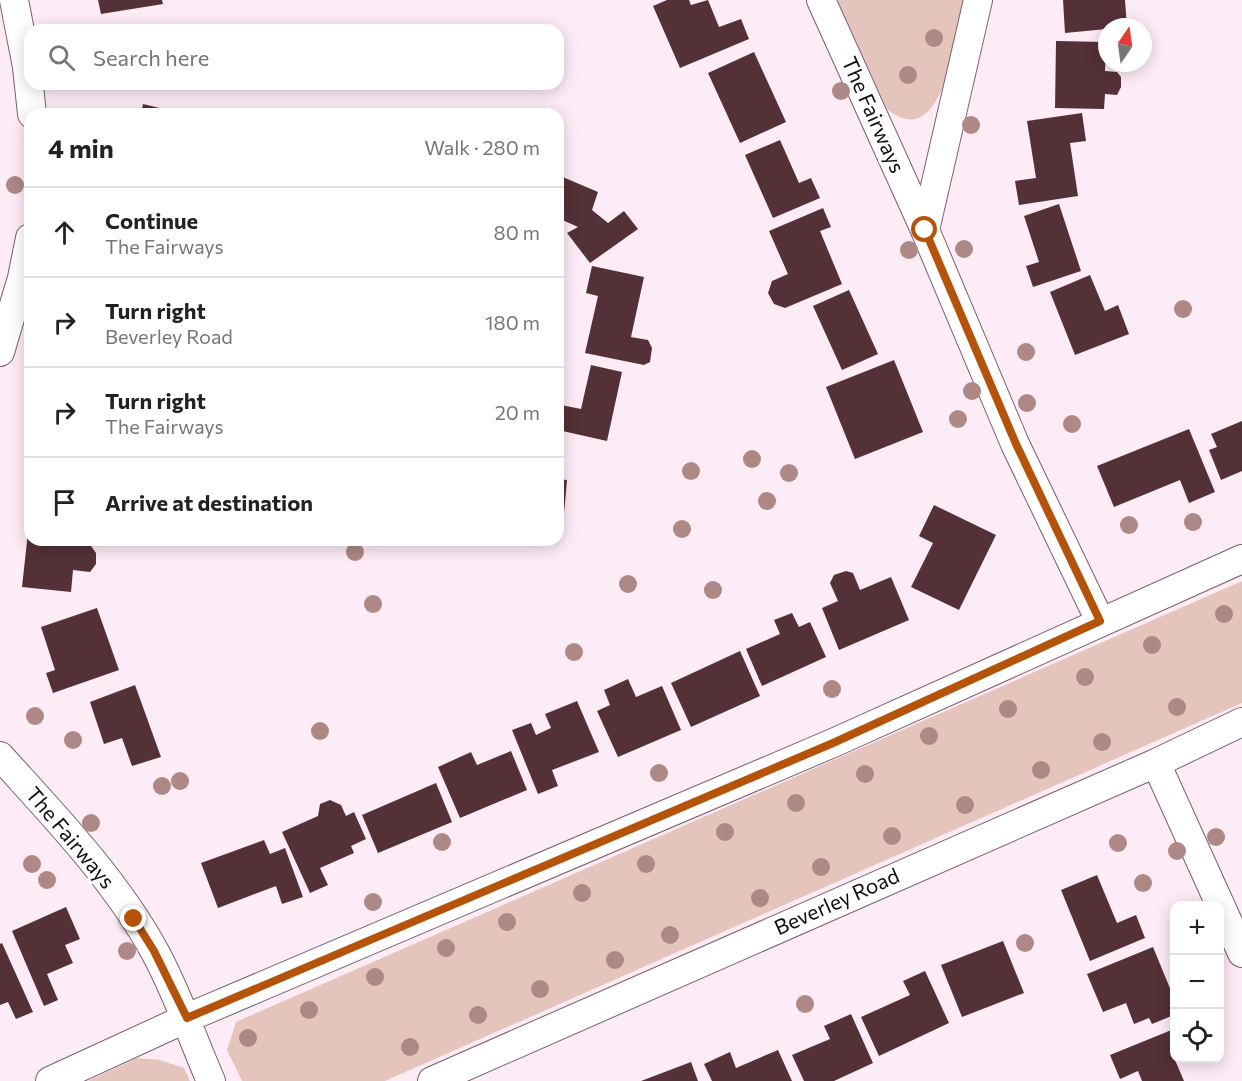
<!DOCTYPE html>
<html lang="en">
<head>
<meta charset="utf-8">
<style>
  body { margin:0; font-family:Commissioner,sans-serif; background:#f6f6f6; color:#222 }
  .controls { position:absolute; right:18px; bottom:18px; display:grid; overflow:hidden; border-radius:12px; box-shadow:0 3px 15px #0003 }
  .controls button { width:54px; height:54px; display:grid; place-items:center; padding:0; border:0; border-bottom:2px solid #e0e0e0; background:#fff; color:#222; font:30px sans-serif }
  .compass { position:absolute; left:1098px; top:18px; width:54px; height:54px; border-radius:50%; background:#fff; box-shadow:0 3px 15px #0003; rotate:13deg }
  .stop { position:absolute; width:18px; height:18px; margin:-14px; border:4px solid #b45309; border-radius:50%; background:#fff }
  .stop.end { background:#b45309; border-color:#fff; box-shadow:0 2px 6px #0008 }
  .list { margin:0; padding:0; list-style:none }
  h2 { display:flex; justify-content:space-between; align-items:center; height:78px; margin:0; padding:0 24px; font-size:26px }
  h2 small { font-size:20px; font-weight:400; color:#767676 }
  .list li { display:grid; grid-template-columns:39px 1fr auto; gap:18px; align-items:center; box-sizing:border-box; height:90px; padding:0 24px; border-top:2px solid #e0e0e0 }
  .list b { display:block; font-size:22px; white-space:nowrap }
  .list p { margin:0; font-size:20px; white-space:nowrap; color:#767676 }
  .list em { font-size:20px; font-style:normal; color:#767676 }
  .icon { flex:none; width:33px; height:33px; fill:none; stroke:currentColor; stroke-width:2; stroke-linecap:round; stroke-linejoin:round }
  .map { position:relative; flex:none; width:1242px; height:1081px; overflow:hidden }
  .search { position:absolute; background:#fff; box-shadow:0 3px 15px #0003; left:24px; top:24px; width:540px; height:66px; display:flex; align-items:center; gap:15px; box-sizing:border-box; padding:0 21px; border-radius:18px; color:#767676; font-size:22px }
  .panel { position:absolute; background:#fff; box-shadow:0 3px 15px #0003; left:24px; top:108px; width:540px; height:438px; border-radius:18px }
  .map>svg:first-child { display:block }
  .green { fill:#e5c5bb }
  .building { fill:#543137 }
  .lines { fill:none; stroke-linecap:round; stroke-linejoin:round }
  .minor-casing { stroke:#785e6f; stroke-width:30 }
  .minor { stroke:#fff; stroke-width:28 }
  .tree { fill:#ad8884 }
  .route { stroke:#b45309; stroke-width:8 }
  .labels { text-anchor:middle; stroke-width:6; stroke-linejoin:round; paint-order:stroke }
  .street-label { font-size:21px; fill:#140a10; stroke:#fefefe }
</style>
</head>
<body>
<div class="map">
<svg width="1242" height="1081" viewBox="0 0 1242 1081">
  <rect width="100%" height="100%" fill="#fdebf6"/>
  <path class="green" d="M837,0H963C957,31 944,156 887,109Z
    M1242,581V703L385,1081H242L227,1050L236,1022Z
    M137,1058L160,1060L184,1068L190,1081H88Z"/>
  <path class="building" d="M98,0H162L163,4L101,14Z
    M667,0H689L691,5L708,0L719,27L741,19L749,39L680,68L653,6Z
    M1063,0H1125L1127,27L1065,33Z
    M1056,41L1106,42L1105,71L1117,72L1121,77V87L1117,95L1105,94L1104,109L1055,108Z
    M754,52L786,122L740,143L708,73Z
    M143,104L180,113V114H141Z
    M1082,113L1086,141L1070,143L1078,196L1019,205L1015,181L1036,178L1027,121Z
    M780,140L799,183L811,178L820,198L773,218L745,155Z
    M558,175L598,192L592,210L608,223L624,211L638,229L590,263L567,233L578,227L558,218Z
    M1059,204L1081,271L1033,287L1026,266L1039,262L1024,216Z
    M823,208L831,227L820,231L842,284L785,308L774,304L768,293L772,281L788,274L769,231Z
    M592,266L644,277L631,337L648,340L652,348L650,362L644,365L585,353L598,296L586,293Z
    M1090,275L1105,311L1118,305L1129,334L1075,355L1050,292Z
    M849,290L878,354L842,370L813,306Z
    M894,360L923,432L855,459L826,387Z
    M591,365L622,372L607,441L558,430L561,405L581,409Z
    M1242,421V471L1221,480L1209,450L1217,447L1211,434Z
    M1189,429L1215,492L1189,503L1180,480L1114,507L1097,466Z
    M558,479L567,480L563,525H558Z
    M934,505L996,535L959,610L911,587L933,543L919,536Z
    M28,532L30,540H73V545L91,546L96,553V564L90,572L73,570L71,592L22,587Z
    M846,571L853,573L860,590L891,577L909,620L839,650L822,608L838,601L830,583L834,575Z
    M97,608L119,670L53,693L46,673L55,670L41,627Z
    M792,613L799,627L810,622L826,657L762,686L746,649L780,634L774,620Z
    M740,651L760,696L691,727L671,683Z
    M628,679L636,697L662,686L681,730L618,757L597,711L610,705L604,690Z
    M135,685L161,757L132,766L122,738L104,744L90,702Z
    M577,701L599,752L552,770L558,786L538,794L512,730L531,723L536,735L551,728L545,714Z
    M511,751L527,790L460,818L438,767L471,752L477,765Z
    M436,783L452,822L378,853L362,815Z
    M330,800L341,805L346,816L354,812L366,839L351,846L354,853L320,868L328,885L310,893L282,832L318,816L320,804Z
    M264,840L270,854L285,848L303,897L282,904L276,886L218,908L201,863Z
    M1097,875L1117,923L1136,915L1145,938L1090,961L1061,890Z
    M66,907L80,939L65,945L73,963L47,974L58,1000L44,1006L12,931Z
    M1003,941L1024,993L962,1017L941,965Z
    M2,943L33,1012L16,1019L8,1002L0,1005V944Z
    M1153,947L1174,998V1015L1152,1024L1149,1018L1134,1024L1126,1003L1103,1012L1087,974Z
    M925,971L949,1023L879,1056L861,1017L910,995L903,981Z
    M851,1014L873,1063L834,1081H804L792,1055L830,1039L824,1026Z
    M1174,1029V1052L1172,1053L1184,1081H1142L1138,1071L1120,1079L1110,1055Z
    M778,1050L792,1081H712L704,1064L730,1052L736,1068Z
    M691,1062L698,1081H641Z"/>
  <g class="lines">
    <g class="minor-casing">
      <path id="minor" d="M14,0L27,67L32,114
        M821,0L925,230L1015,444L1100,621
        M925,230L978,0
        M0,352L22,278L30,238
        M0,756C55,817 115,879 155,952C178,994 192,1038 211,1081
        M1156,763L1242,953
        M50,1081L187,1018L833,743L1242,559
        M432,1081L1156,763L1242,722"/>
    </g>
    <use href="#minor" class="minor"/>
  </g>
  <g class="tree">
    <circle cx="934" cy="38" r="9"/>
    <circle cx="908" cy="75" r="9"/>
    <circle cx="841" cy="91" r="9"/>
    <circle cx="971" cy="125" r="9"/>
    <circle cx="15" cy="185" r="9"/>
    <circle cx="964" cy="249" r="9"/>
    <circle cx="909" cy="250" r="9"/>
    <circle cx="1183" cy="309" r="9"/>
    <circle cx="1026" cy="352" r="9"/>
    <circle cx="972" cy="391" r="9"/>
    <circle cx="1027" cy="403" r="9"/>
    <circle cx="958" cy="419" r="9"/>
    <circle cx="1072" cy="424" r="9"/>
    <circle cx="752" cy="459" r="9"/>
    <circle cx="691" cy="471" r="9"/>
    <circle cx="789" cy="473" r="9"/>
    <circle cx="767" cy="501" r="9"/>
    <circle cx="1193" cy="522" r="9"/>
    <circle cx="1129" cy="525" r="9"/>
    <circle cx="682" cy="529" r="9"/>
    <circle cx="355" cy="552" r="9"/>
    <circle cx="628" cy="584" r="9"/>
    <circle cx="713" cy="590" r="9"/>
    <circle cx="373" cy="604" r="9"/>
    <circle cx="1224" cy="614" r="9"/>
    <circle cx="1152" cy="645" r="9"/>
    <circle cx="574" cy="652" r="9"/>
    <circle cx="1085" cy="677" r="9"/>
    <circle cx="832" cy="689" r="9"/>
    <circle cx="1177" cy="707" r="9"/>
    <circle cx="1008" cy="709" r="9"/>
    <circle cx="35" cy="716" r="9"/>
    <circle cx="320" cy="731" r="9"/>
    <circle cx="929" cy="736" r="9"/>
    <circle cx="73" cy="740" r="9"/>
    <circle cx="1102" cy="742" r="9"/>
    <circle cx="1041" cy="770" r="9"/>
    <circle cx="659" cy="773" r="9"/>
    <circle cx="865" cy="774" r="9"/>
    <circle cx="180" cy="781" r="9"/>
    <circle cx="162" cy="786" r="9"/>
    <circle cx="796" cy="803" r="9"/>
    <circle cx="965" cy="805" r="9"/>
    <circle cx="91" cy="823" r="9"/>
    <circle cx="725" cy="832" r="9"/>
    <circle cx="892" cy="836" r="9"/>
    <circle cx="1216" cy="837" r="9"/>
    <circle cx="442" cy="842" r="9"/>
    <circle cx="1118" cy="843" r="9"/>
    <circle cx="1177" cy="851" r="9"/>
    <circle cx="32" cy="864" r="9"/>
    <circle cx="646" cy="864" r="9"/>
    <circle cx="821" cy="867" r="9"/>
    <circle cx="47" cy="880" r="9"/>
    <circle cx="1143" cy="883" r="9"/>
    <circle cx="582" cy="893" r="9"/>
    <circle cx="760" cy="898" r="9"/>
    <circle cx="373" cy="902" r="9"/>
    <circle cx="507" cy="922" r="9"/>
    <circle cx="670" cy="935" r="9"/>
    <circle cx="1025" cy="943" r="9"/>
    <circle cx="446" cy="948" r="9"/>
    <circle cx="127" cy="951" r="9"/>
    <circle cx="615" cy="960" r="9"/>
    <circle cx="375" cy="977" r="9"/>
    <circle cx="540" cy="989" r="9"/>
    <circle cx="805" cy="1004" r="9"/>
    <circle cx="309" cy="1010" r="9"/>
    <circle cx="478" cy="1015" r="9"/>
    <circle cx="248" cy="1038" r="9"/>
    <circle cx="410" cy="1047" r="9"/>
  </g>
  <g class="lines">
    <path class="route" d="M134,919L154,951L187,1018L833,743L1100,621L1016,444L925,230"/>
  </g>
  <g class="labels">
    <g class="street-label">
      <text transform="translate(873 115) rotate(66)" y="7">The Fairways</text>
      <text transform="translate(70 838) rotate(50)" y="7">The Fairways</text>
      <text transform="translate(837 902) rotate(-24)" y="7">Beverley Road</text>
    </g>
  </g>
</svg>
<div class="controls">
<button>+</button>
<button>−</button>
<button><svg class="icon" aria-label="locate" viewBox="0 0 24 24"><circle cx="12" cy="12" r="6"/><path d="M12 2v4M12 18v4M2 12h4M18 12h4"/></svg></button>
</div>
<svg class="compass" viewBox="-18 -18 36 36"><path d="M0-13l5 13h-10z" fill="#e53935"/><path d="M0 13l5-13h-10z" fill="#767676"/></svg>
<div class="stop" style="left:925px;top:230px"></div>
<div class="stop end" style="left:134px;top:919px"></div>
<div class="search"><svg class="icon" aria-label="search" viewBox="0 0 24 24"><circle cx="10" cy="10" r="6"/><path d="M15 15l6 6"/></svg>Search here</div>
<section class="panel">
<h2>4 min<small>Walk · 280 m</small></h2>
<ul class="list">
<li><svg class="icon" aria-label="ahead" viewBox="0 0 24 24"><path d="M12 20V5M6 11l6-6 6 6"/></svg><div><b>Continue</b><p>The Fairways</p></div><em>80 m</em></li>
<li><svg class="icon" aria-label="right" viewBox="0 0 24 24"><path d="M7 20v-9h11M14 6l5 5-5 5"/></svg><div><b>Turn right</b><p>Beverley Road</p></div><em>180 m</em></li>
<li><svg class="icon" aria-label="right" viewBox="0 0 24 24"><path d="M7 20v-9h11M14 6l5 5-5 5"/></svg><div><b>Turn right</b><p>The Fairways</p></div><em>20 m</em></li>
<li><svg class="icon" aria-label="arrive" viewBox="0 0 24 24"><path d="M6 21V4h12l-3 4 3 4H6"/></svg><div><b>Arrive at destination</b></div></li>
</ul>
</section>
</div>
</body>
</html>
